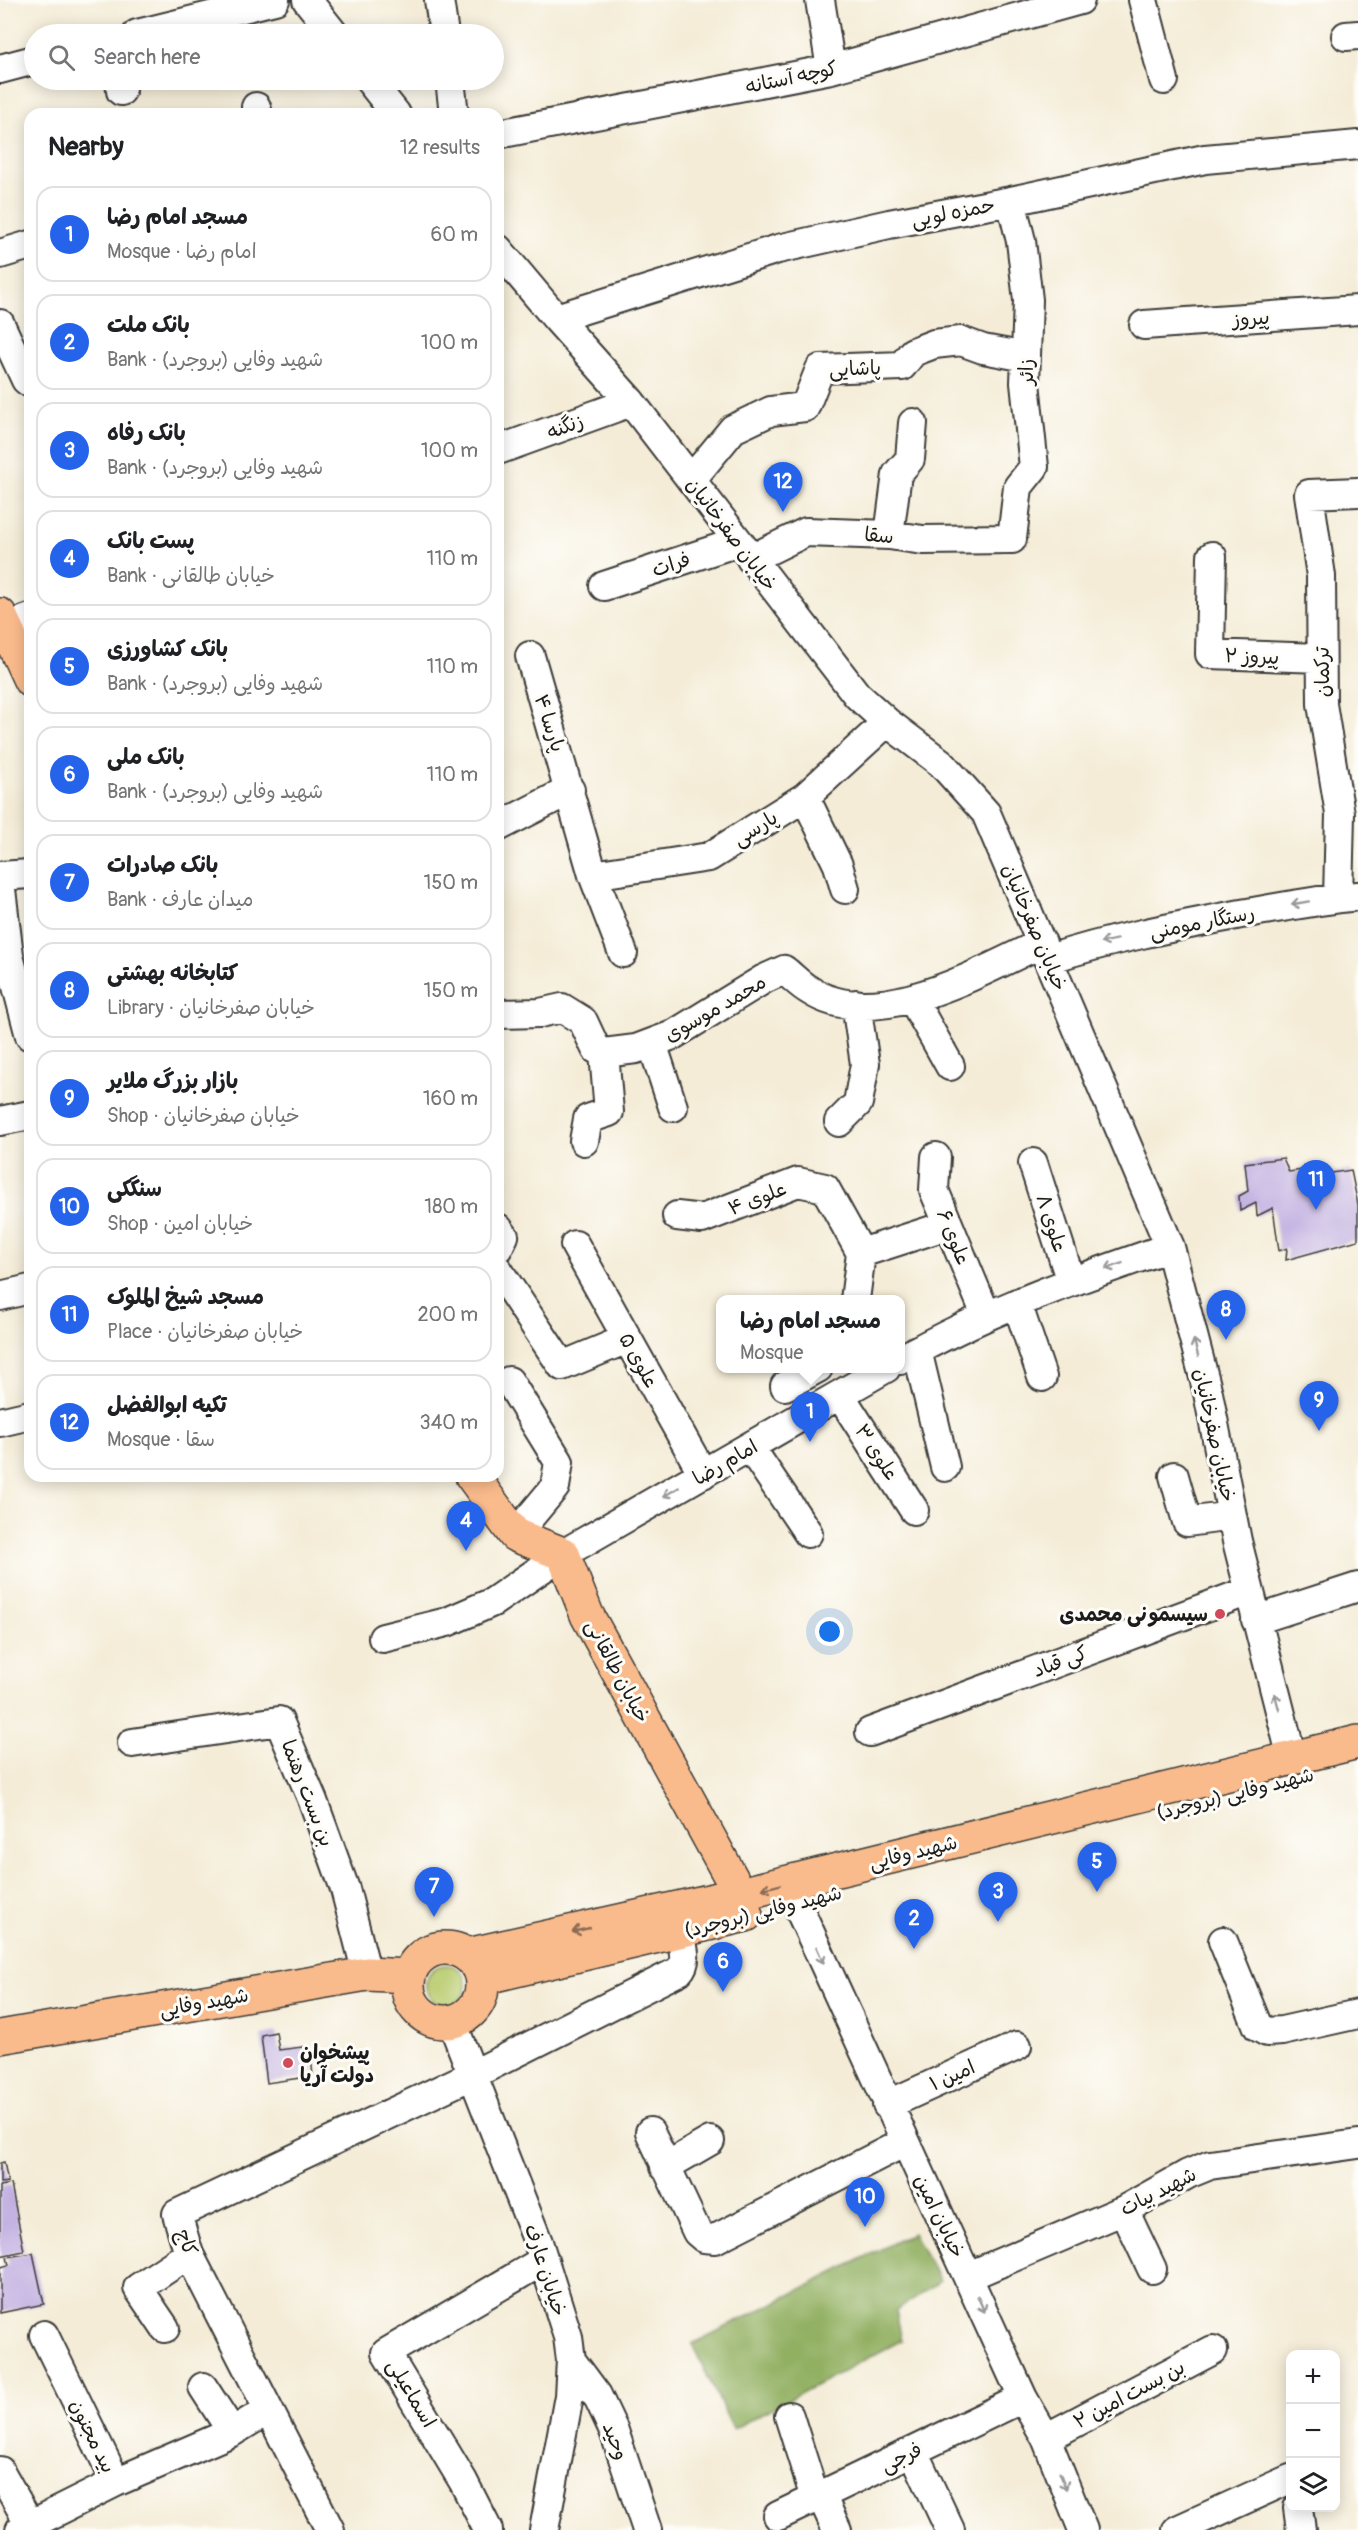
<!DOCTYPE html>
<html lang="en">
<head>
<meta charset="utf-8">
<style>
  body { margin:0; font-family:Pangolin,"Playpen Sans Arabic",sans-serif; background:#f6f6f6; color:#202124 }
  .controls { position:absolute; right:18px; bottom:18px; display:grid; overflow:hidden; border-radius:12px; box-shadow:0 3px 15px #0003 }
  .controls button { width:54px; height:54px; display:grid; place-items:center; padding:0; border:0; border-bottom:2px solid #e0e0e0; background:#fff; color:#202124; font:30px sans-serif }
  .you { position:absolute; left:830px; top:1632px; width:21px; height:21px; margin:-15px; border:4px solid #fff; border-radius:50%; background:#1a73e8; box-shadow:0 0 0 9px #1a73e833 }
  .badge { display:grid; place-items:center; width:39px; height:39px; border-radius:50%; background:#2563eb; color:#fff; font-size:20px; font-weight:700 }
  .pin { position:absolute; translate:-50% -50px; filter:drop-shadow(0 2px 3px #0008) }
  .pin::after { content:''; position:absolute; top:32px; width:21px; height:18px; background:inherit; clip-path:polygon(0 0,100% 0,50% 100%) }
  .popup { position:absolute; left:716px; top:1295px; width:189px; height:78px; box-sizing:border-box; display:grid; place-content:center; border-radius:12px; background:#fff; filter:drop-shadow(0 2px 4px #0005); font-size:20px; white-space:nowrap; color:#757577 }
  .popup b { font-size:22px; color:#202124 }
  .popup::after { content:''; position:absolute; left:50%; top:100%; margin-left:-12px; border:12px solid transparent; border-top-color:#fff }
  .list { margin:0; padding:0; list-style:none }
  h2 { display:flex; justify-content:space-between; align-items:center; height:78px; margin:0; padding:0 24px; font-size:26px }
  h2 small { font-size:20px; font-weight:400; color:#757577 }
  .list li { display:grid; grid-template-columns:39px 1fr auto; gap:18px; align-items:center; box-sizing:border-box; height:96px; margin:0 12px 12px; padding:0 12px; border:2px solid #e0e0e0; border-radius:18px }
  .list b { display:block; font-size:22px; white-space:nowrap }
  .list p { margin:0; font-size:20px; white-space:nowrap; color:#757577 }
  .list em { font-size:20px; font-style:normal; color:#757577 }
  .icon { flex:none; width:33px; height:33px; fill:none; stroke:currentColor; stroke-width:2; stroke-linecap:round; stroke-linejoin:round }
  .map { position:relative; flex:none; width:1358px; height:2530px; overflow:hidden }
  .search { position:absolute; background:#fff; box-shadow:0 3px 15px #0003; left:24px; top:24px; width:480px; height:66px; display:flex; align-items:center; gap:15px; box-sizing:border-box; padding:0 21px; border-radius:33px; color:#757577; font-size:22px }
  .panel { position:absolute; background:#fff; box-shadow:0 3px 15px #0003; left:24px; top:108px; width:480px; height:1374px; border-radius:18px }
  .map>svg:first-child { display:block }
  .green { fill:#b9cc70; stroke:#6a7446; stroke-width:1.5 }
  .forest { fill:#92b062; stroke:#57663f; stroke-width:1.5 }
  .building { fill:#beabe0 }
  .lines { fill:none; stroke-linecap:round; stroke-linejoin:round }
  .minor-casing { stroke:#3c3b38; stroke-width:32 }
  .major-casing { stroke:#3c3b38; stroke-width:36 }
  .minor { stroke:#fff; stroke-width:28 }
  .major { stroke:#fabb8c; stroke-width:33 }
  .oneway { stroke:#999 }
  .oneway2 { stroke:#8b6c54 }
  .poi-dot { fill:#d1495b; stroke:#fdfcf7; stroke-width:2 }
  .labels { text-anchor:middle; stroke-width:6; stroke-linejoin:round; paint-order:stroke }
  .street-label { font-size:20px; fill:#1c1c1c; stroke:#fdfcf7 }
  .poi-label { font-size:20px; font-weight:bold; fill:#1c1c1c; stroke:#fdfcf7; text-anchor:end }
</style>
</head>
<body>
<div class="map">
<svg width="1358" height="2530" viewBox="0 0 1358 2530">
  <rect width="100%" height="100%" fill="#fdfcf7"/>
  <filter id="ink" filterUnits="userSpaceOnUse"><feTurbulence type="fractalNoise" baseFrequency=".0167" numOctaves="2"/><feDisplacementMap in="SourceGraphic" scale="12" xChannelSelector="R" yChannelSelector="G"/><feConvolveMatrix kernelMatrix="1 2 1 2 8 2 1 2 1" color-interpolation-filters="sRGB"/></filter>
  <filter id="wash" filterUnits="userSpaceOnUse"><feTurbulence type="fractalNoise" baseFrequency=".008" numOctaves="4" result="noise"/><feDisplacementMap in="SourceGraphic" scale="24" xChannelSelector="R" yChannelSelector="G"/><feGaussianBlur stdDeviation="1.35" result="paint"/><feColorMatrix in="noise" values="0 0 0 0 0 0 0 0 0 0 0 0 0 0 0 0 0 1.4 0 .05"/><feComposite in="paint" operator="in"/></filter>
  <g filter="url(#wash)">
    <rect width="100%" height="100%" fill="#f4ecd7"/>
    <path class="green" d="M426 1985a20 20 0 1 1 40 0a20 20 0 1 1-40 0Z"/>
    <path class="forest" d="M913,2233L940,2281L896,2311L902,2340L733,2429L692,2344Z"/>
    <g id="blocks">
      <path class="building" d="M1283,1158L1289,1172L1315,1168L1319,1175L1351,1170L1358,1205V1240L1286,1260L1287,1248L1279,1251L1273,1208L1257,1216L1256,1203L1240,1211L1239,1196L1248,1191L1245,1163Z
        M276,2032L279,2050L310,2046L313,2076L267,2083L261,2035Z
        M4,2162L8,2182L0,2183V2163Z
        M11,2184L24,2251L0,2256V2186Z
        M33,2253L44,2304L0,2313V2267L9,2265L7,2257Z"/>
    </g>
  </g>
  <g filter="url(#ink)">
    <use href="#blocks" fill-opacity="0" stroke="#3c3b38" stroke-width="1.5"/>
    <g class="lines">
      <g class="minor-casing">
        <path id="minor" d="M307,0L334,34
          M439,0L444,34
          M820,0L831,69
          M1143,0L1164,80
          M137,34L275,0
          M1346,36L1358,35
          M0,69L34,60
          M120,80L121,91
          M369,80L396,114
          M450,80L454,114
          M256,107L258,114
          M498,134L831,69L1080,0
          M498,249L556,318L631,402L857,695L887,722L941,763L986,813L1170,1247L1208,1393L1237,1541L1292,1758
          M0,254L30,245
          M556,318L778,249L889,224L1011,201L1205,159L1358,145
          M0,324L26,380L30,383
          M1144,325L1358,310
          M498,450L631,402
          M691,480L733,429L771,411L805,407L820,369L902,366L913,352L934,344L961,341L983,349L1026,357
          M889,535L897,474L910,459L913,423
          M1212,556L1210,654L1321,658
          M751,559L806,532L889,535L923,540L1012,539L1018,487L1034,467L1025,383L1028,300L1021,241L1011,201
          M604,586L738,542
          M6,627L30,618
          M530,656L593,875L623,953
          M805,797L838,865L845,889
          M498,827L570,790
          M593,875L709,857L805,797L887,722
          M0,876L30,874
          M0,881L9,956L30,1036
          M1338,898L1340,814L1322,704L1321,576L1309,494L1358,492
          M1049,959C1110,939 1173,927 1236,915C1277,908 1317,900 1358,896
          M912,998L950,1066
          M498,1014L540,1013L562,1008L583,1021L596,1049L604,1053L636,1049L673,1035L764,979L784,970C793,977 800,985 809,990C875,1034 981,971 1042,943
          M652,1043L673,1107
          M0,1121L30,1115
          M839,1122L858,1103L865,1064L856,1004
          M584,1141L588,1119L609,1112L604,1053
          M936,1157L934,1190L986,1315
          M1033,1163L1071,1282
          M677,1216L702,1219L798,1182L825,1188L861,1253L855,1300
          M498,1228L504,1236L498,1248
          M575,1245L703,1474
          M861,1253L948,1225
          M498,1270L562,1366L627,1339
          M0,1296L30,1289
          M1017,1303L1042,1377
          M917,1350L945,1467
          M900,1360C985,1311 1077,1279 1170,1247
          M509,1381L559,1462L555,1487L515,1535
          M785,1386L818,1368
          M840,1395L914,1510
          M0,1422L30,1415
          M750,1447L808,1533
          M1174,1476L1187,1522L1232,1516
          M1256,1620L1358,1587
          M383,1638L447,1622L493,1602L563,1554L886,1368
          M870,1732L1249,1591
          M132,1743L279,1721L313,1801L345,1889L367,1974
          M796,1902L1023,2398L1046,2438L1083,2530
          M1223,1941L1258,2027L1267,2032L1282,2031L1358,2014
          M452,2022L538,2242L568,2337L571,2360L569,2396L544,2530
          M887,2105L1017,2046
          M650,2132L697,2232L704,2238L715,2239L905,2142
          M665,2167L710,2141
          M1124,2210L1152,2269
          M969,2276L1124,2210L1188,2174L1210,2165L1358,2144
          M165,2328L138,2288L189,2254
          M44,2335L116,2482L232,2432L268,2410
          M571,2360L597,2395L614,2431L647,2530
          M203,2387L232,2432
          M789,2416L815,2498
          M1046,2438L1213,2350
          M913,2451L950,2530
          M0,2471L33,2530
          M821,2495L837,2530
          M1298,2508L1301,2530
          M778,2516L1023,2398
          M20,2530L116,2482
          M330,2530L189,2254L177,2214L474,2074L679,1971C689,1961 682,1945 680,1932
          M488,2530L463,2481L386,2353L544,2260
          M1177,2530L1290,2479"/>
      </g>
      <g class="major-casing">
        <path id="major" d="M0,615L30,680
          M472,1476L515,1535L563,1554L587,1615L740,1894
          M408 1985a37 37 0 1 1 74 0a37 37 0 1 1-74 0Z
          M467,1955L740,1894L1358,1742
          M482,1978L746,1915
          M0,2037L367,1974L409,1976"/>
      </g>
      <use href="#minor" class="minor"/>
      <use href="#major" class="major"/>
    </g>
    <defs><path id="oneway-shaft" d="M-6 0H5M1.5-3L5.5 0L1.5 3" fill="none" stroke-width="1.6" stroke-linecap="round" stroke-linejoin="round" transform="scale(1.5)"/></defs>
    <g class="oneway">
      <use href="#oneway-shaft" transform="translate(1300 903) rotate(170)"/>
      <use href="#oneway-shaft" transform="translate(1109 941) rotate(168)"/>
      <use href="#oneway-shaft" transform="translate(1114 1266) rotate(161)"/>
      <use href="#oneway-shaft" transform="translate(1196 1348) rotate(-105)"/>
      <use href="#oneway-shaft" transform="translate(671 1492) rotate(150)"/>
      <use href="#oneway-shaft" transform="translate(1277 1702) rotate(-105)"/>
      <use href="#oneway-shaft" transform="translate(820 1955) rotate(66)"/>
      <use href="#oneway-shaft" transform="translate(981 2304) rotate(66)"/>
      <use href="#oneway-shaft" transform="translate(1063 2481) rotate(68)"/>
    </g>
    <g class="oneway2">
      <use href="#oneway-shaft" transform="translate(771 1887) rotate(166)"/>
      <use href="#oneway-shaft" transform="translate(581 1930) rotate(167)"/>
    </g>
  </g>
  <g class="poi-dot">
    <circle cx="1220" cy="1614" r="6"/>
    <circle cx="288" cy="2063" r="6"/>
  </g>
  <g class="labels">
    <g class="street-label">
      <text transform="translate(791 77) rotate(-12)" y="7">کوچه آستانه</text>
      <text transform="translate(953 212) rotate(-11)" y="7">حمزه لویی</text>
      <text transform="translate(1251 318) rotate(-4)" y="7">پیروز</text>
      <text transform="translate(855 368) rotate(-2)" y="7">پاشایی</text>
      <text transform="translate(1026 372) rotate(-90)" y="7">زائر</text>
      <text transform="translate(565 426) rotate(-20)" y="7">زنگنه</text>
      <text transform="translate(732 534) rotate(53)" y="7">خیابان صفرخانیان</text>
      <text transform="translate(879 535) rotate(5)" y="7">سقا</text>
      <text transform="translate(671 564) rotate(-18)" y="7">فرات</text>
      <text transform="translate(1252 656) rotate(2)" y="7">پیروز ۲</text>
      <text transform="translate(1322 672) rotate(-91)" y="7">ترکمان</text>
      <text transform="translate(550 723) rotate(72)" y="7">پارسا ۴</text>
      <text transform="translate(755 828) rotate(-32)" y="7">پارسی</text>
      <text transform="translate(1202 922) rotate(-11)" y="7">رستگار مومنی</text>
      <text transform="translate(1035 927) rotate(67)" y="7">خیابان صفرخانیان</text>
      <text transform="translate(715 1008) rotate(-30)" y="7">محمد موسوی</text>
      <text transform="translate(757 1198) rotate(-21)" y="7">علوی ۴</text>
      <text transform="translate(1052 1223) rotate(72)" y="7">علوی ۸</text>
      <text transform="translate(954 1237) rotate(68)" y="7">علوی ۶</text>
      <text transform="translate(639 1360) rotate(61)" y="7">علوی ۵</text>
      <text transform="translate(1215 1435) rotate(78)" y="7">خیابان صفرخانیان</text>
      <text transform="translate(877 1452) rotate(57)" y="7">علوی ۳</text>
      <text transform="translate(725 1462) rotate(-30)" y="7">امام رضا</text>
      <text transform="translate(1060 1661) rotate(-20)" y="7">کی قباد</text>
      <text transform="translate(618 1671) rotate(62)" y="7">خیابان طالقانی</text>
      <text transform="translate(308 1793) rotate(69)" y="7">بن بست رهنما</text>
      <text transform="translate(1235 1793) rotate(-14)" y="7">شهید وفایی (بروجرد)</text>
      <text transform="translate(913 1852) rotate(-14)" y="7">شهید وفایی</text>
      <text transform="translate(763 1911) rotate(-14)" y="7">شهید وفایی (بروجرد)</text>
      <text transform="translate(204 2002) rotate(-10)" y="7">شهید وفایی</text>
      <text transform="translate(952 2075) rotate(-24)" y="7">امین ۱</text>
      <text transform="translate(1158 2191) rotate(-27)" y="7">شهید بیات</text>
      <text transform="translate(940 2216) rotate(64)" y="7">خیابان امین</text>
      <text transform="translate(187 2242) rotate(70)" y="7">کاج</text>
      <text transform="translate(546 2270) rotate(72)" y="7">خیابان عارف</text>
      <text transform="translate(412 2393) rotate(59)" y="7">اسماعیلی</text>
      <text transform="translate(1129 2394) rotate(-28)" y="7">بن بست امین ۲</text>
      <text transform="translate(93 2436) rotate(64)" y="7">بید مجنون</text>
      <text transform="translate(616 2441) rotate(69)" y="7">وحید</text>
      <text transform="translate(901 2457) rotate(-26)" y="7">فرجی</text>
    </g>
    <g class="poi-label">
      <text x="1208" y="1621">سیسمونی محمدی</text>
      <text x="300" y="2059" text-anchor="start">پیشخوان<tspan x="300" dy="23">دولت آریا</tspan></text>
    </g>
  </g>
</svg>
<div class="controls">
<button>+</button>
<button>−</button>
<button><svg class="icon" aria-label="layers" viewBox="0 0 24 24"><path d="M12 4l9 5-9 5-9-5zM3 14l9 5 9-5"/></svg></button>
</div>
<div class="you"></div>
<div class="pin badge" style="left:810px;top:1442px">1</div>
<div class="popup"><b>مسجد امام رضا</b>Mosque</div>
<div class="pin badge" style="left:914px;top:1949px">2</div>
<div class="pin badge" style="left:998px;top:1922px">3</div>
<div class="pin badge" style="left:466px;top:1551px">4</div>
<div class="pin badge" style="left:1097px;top:1892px">5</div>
<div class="pin badge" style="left:723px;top:1992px">6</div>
<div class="pin badge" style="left:434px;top:1917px">7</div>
<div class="pin badge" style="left:1226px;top:1340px">8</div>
<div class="pin badge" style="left:1319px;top:1431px">9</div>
<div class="pin badge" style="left:865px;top:2227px">10</div>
<div class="pin badge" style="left:1316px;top:1210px">11</div>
<div class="pin badge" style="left:783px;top:512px">12</div>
<div class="search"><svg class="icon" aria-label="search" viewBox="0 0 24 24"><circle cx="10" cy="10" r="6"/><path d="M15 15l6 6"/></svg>Search here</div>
<section class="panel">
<h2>Nearby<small>12 results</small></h2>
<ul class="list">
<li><span class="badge">1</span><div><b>مسجد امام رضا</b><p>Mosque · امام رضا</p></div><em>60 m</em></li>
<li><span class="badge">2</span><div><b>بانک ملت</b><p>Bank · شهید وفایی (بروجرد)</p></div><em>100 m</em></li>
<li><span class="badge">3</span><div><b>بانک رفاه</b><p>Bank · شهید وفایی (بروجرد)</p></div><em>100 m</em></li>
<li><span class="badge">4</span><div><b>پست بانک</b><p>Bank · خیابان طالقانی</p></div><em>110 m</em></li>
<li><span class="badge">5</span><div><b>بانک کشاورزی</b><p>Bank · شهید وفایی (بروجرد)</p></div><em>110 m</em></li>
<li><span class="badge">6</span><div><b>بانک ملی</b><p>Bank · شهید وفایی (بروجرد)</p></div><em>110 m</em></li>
<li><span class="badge">7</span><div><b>بانک صادرات</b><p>Bank · میدان عارف</p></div><em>150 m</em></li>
<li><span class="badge">8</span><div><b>کتابخانه بهشتی</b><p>Library · خیابان صفرخانیان</p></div><em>150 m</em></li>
<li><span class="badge">9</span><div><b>بازار بزرگ ملایر</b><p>Shop · خیابان صفرخانیان</p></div><em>160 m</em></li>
<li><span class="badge">10</span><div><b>سنگکی</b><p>Shop · خیابان امین</p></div><em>180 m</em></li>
<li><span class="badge">11</span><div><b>مسجد شیخ الملوک</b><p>Place · خیابان صفرخانیان</p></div><em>200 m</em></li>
<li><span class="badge">12</span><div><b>تکیه ابوالفضل</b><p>Mosque · سقا</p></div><em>340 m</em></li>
</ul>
</section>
</div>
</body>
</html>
